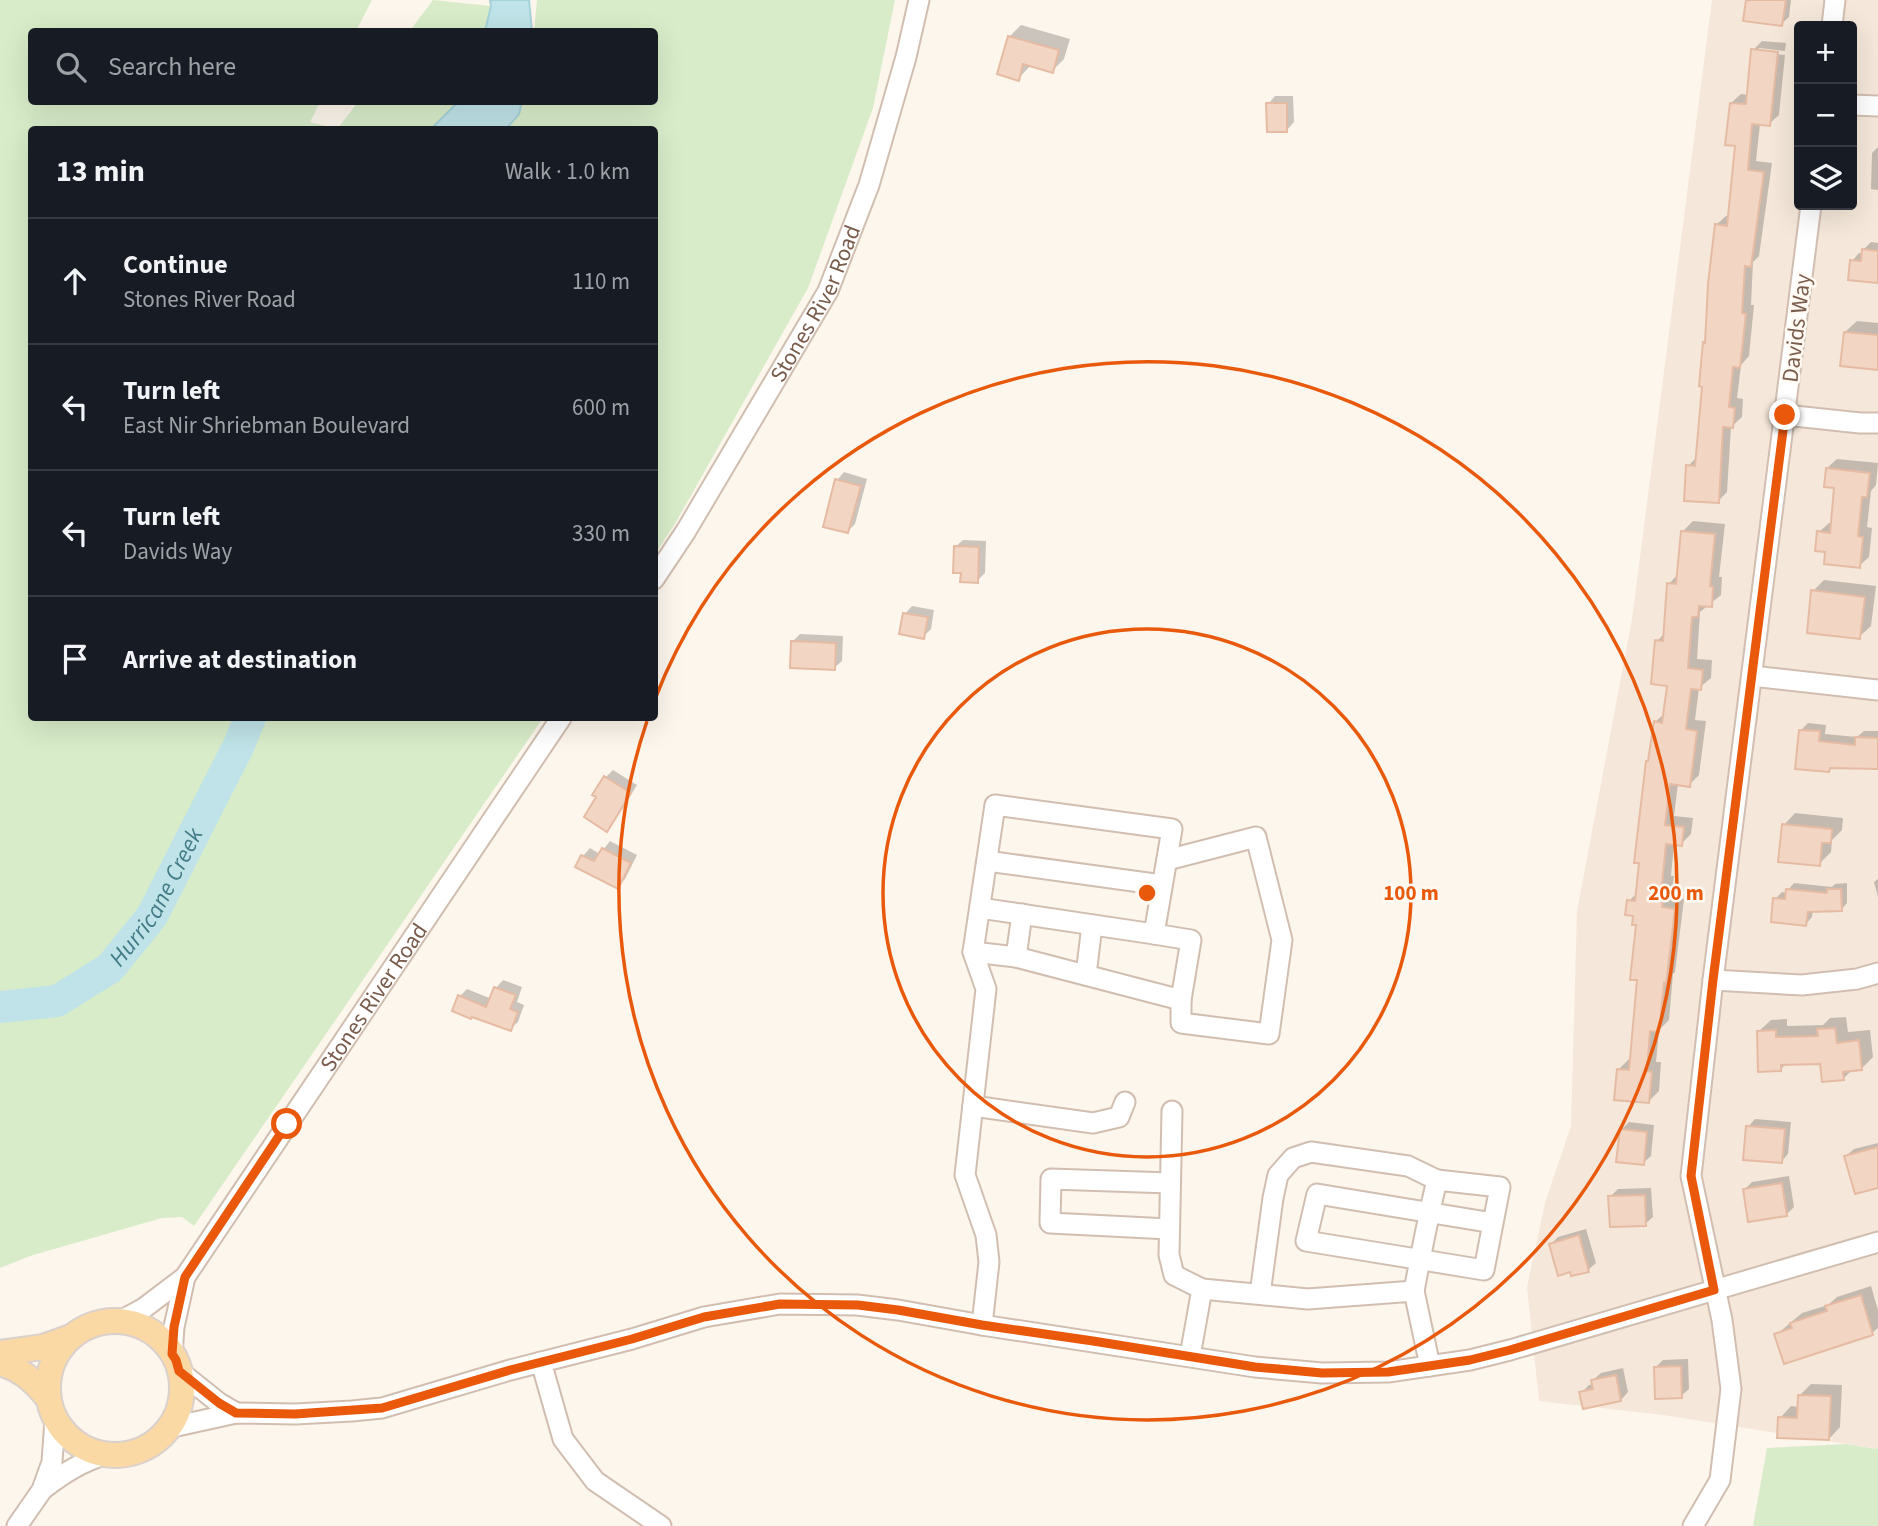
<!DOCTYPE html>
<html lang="en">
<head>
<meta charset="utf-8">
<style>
  body { margin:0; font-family:"Source Sans 3",sans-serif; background:#242831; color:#f1f3f6 }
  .controls { position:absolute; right:21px; top:21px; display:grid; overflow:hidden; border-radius:7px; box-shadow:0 7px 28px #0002 }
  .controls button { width:63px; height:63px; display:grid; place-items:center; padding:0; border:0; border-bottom:2px solid #363941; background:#171b24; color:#f1f3f6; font:35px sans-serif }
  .stop { position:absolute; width:21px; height:21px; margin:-16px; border:5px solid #ea580c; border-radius:50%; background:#fff }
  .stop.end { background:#ea580c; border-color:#fff; box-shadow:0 2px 7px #0008 }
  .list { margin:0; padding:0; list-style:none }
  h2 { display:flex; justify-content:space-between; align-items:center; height:91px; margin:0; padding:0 28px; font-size:30px }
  h2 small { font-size:23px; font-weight:400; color:#9ea1a6 }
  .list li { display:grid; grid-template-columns:46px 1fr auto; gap:21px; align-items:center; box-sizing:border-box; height:126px; padding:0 28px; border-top:2px solid #363941 }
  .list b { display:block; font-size:26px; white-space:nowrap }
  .list p { margin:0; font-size:23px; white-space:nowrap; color:#9ea1a6 }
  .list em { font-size:23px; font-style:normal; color:#9ea1a6 }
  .icon { flex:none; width:38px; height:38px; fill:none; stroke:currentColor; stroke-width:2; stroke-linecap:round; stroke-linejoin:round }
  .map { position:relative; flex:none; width:1878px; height:1526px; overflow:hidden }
  .search { position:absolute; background:#171b24; box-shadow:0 7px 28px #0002; left:28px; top:28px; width:630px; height:77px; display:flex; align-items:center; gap:18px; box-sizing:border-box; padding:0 24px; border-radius:7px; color:#9ea1a6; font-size:26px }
  .panel { position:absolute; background:#171b24; box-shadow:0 7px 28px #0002; left:28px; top:126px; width:630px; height:595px; border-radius:7px }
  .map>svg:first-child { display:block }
  .residential { fill:#f5e8da; fill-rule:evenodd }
  .green { fill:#d8ecc9 }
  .water { fill:#bfe3e8; stroke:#a5d3da; stroke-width:2 }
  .shadow { fill:#0003 }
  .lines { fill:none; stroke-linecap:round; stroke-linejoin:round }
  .river { stroke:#bfe3e8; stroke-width:32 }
  .building { fill:#f3d5c3; stroke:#e6bba3; stroke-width:2 }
  .minor-casing { stroke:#d1beb0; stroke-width:23 }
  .major-casing { stroke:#dad1cd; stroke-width:28 }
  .minor { stroke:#fff; stroke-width:19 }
  .major { stroke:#fbd9a5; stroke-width:24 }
  .route { stroke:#ea580c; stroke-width:9 }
  .ring { fill:none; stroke:#e8590c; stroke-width:3.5 }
  .labels { text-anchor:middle; stroke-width:5; stroke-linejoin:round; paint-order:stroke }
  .street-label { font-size:23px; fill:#7a5c4d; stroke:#fffaf3 }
  .water-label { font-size:24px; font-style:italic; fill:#437c86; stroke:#fffaf3 }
  .centre { fill:#e8590c; stroke:#fffaf3; stroke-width:3.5 }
  .ring-label { font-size:21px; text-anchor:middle; font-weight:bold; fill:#e8590c; stroke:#fffaf3; stroke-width:5; stroke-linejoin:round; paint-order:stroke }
</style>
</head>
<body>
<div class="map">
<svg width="1878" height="1526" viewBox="0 0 1878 1526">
  <rect width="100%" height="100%" fill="#fdf6ec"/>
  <path class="residential" d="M1712,0H1878V1449L1663,1415L1539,1401L1527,1287L1545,1203L1571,1126L1577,911L1632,619ZM1799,26H1852V205H1799Z"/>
  <path class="green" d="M0,0H372L356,31L32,32V102H320L310,122L337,129L358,102H458L431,129L32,130V718H543L194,1226L182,1217L162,1218L30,1256L0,1268Z
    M433,0L491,6L485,31L409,32Z
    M537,0H895L873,108L808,288L676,522L655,554L654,130H506L519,114L522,102H654V32L534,31Z
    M1845,1444L1878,1449V1526H1753L1767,1448Z"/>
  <path class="water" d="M490,0H529L532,31H485L491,6Z
    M458,102H522L519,114L506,129H431Z"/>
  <path class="shadow" d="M1748,0H1791L1789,17L1781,24Z
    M1021,25L1070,39L1064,59L1052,71L1031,65L1018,79L1009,37Z
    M1762,41L1786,43L1785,51L1759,48V52L1785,55L1779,115L1769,124H1760L1756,161L1772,163L1759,256L1753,262L1751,305H1754L1749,356L1741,365L1737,398L1743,399L1742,417L1731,427L1727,492L1718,501L1688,466L1697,457L1716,225L1726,216H1730L1737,145L1731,103L1741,94L1749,95L1753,50Z
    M1275,96H1293L1294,122L1287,130L1268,104Z
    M1878,147V190L1871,189L1872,153Z
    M1871,242L1878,243V281L1852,261L1859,253L1863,254V250Z
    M1857,321L1878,323V368L1845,332Z
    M1837,459L1878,463L1876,485L1871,491L1867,527L1872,528L1869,557L1859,566L1827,550L1819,532L1829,523H1832L1836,486L1827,468Z
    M844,472L867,479L855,524L848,531L837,480Z
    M1693,521L1725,524L1719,577H1722L1721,595L1700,612L1697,659L1712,660L1711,678L1699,688L1695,720L1706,721L1699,775L1689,785L1678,784L1674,816L1693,818L1691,834L1681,844H1674L1671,876H1674L1671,898L1684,899L1675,972L1673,974L1669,1020L1659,1030L1656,1062H1661L1659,1091L1649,1101L1619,1069L1629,1059L1632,1060L1639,979L1638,924L1629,901L1638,892L1647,762L1650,759L1655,722L1665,713L1669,684L1657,641L1665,633L1669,584L1678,574L1683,531Z
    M963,540L986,541L985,573L977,581L963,572L955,547Z
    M1824,580L1876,586L1871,626L1859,637L1813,591Z
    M912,606L934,610L931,629L923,637L905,614Z
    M800,634L843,636L842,661L834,668L792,642Z
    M1808,723L1826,725L1825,734L1857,737L1864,731H1878V767L1832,766L1829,770L1801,730Z
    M613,770L637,785L614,822L607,830L599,797L606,777Z
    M1795,813L1843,818L1842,830L1832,840L1831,852L1819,864L1784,825Z
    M610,841L637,855L625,879L617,887L577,866L583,856L590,848L600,854Z
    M1878,879V897L1874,882Z
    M1794,883L1832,887L1835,884L1847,883V903L1841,910H1813L1812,917L1806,924L1775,899L1782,892L1788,893V890Z
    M503,980L522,987L517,1002L524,1005L518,1022L510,1029L460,996L467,989L492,999L496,988Z
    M1846,1017L1848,1032L1870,1030L1873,1057L1861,1069L1852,1070L1843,1079L1822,1062L1787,1063L1780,1070L1759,1031L1771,1020L1787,1019V1026L1823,1025L1830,1018Z
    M1755,1119L1791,1122L1788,1154L1781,1162L1748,1127Z
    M1629,1122L1654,1125L1651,1156L1643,1163L1621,1130Z
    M1878,1143V1186L1846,1156L1854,1149Z
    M1789,1176L1794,1207L1786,1215L1745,1189L1752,1182Z
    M1651,1188L1653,1217L1645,1224L1610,1197L1618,1189Z
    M1586,1229L1596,1263L1588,1270L1551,1244L1558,1237Z
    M1871,1286L1878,1310V1328L1872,1333L1776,1335L1802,1313L1828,1305L1837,1297Z
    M1688,1359L1689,1389L1681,1396L1656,1367L1663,1360Z
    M1623,1368L1628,1392L1621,1400L1581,1393L1589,1385L1594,1384L1593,1380L1601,1373Z
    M1811,1384L1842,1385L1840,1427L1829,1439L1780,1418L1791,1406L1799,1407L1800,1395Z"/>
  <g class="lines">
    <path class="river" id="s1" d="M0,1007L57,1001L110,968L152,916L238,747L250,718"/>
  </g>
  <path class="building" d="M1746,0H1786L1782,26L1743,21Z
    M1008,36L1059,50L1053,73L1023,64L1019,81L997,74Z
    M1751,49L1778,52L1770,126L1752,124L1748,170L1764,172L1751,267L1745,266L1742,313L1746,314L1740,368L1733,367L1729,407L1735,408L1733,428L1723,427L1719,503L1684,501L1686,465L1695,466L1702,387L1699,386L1703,342L1705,343L1708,284L1715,224L1727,226L1735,146L1725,145L1730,103L1746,104Z
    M1266,103H1287V132H1267Z
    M1862,249L1878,251V283L1848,280L1850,260L1861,261Z
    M1844,332L1878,335V370L1840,366Z
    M1826,468L1870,473L1867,497H1862L1858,536L1863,537L1860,568L1824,564L1825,552L1815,551L1817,531L1830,533L1834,488L1824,487Z
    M835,479L861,486L848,533L823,527Z
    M1681,531L1715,534L1710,586L1713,587L1712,607L1699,606L1698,617H1692L1688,668L1703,670L1701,690L1691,689L1686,729L1697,731L1690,787L1670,784L1665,825L1684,827L1682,846L1666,844L1662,885H1665L1662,907L1675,909L1666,984L1664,983L1659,1032L1650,1031L1647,1071L1652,1072L1649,1103L1614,1100L1617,1069L1629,1070L1637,980H1630L1636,925H1632L1633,916L1625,915L1627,900L1635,901L1639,863H1634L1646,761H1648L1654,721L1662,723L1667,686L1651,684L1655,640L1663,641L1667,583L1676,584Z
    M954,546L979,547L978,583L960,582L961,573H953Z
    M1811,590L1865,597L1860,639L1807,633Z
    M903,613L928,617L924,639L899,634Z
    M791,641L836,643L835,670L790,668Z
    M1799,730L1820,731L1819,741L1855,745V737L1878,738V769L1830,768L1829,772L1795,769Z
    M604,776L631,793L607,832L584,817L596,797L592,795Z
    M1782,824L1832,829L1831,843H1822L1820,866L1778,862Z
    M602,848L631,863L618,889L575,867L581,855L594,861Z
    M1786,889L1827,893V889H1841L1842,911L1808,912L1806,926L1771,922L1773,898L1785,899Z
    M494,987L516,995L510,1009L518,1012L511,1031L472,1017L471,1019L452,1011L458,995L486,1007Z
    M1835,1028L1837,1043L1859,1040L1862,1070L1843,1072L1844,1080L1822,1082L1820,1064L1781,1065V1071L1758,1072L1757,1031L1776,1030V1037L1818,1036L1817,1029Z
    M1746,1126L1785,1129L1782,1163L1743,1160Z
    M1620,1129L1647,1132L1644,1165L1616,1162Z
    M1878,1147V1188L1855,1194L1844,1156Z
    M1782,1183L1787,1216L1748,1222L1743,1189Z
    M1645,1195L1646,1226L1610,1227L1608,1196Z
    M1579,1235L1589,1272L1571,1276L1570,1272L1558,1276L1549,1244Z
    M1861,1295L1873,1335L1784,1364L1774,1334L1792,1328L1790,1323L1827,1311L1825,1306Z
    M1681,1366L1682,1398L1655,1399L1654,1367Z
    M1616,1375L1621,1401L1583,1409L1579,1392L1593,1389L1591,1380Z
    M1798,1395L1831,1396L1829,1440L1777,1438L1778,1417L1797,1418Z"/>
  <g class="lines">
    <g class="minor-casing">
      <g id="minor">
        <path d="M1832,26L1835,0"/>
        <path d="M1852,105L1878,106"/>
        <path d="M1785,415L1860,423H1878"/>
        <path id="s2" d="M654,579L686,531L828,291L869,185L906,57L919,0"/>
        <path d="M1752,676L1878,690"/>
        <path d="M1167,860L1256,837L1282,940L1269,1034L1181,1023V1000"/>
        <path d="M987,861L1162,885"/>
        <path d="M980,908L1154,934L1172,829L995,805L973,952L986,989L965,1175L986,1235L989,1262L982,1325"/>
        <path d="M973,952L1016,957L1022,914"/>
        <path d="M1016,957L1181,1000L1191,940L1154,934"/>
        <path d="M1086,975L1092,925"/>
        <path d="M1713,980L1802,985L1857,979L1878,973"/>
        <path d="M973,1106L1093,1123L1119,1117L1125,1102"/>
        <path d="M1172,1111L1169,1255L1174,1275L1202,1289L1190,1356"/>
        <path d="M1169,1229L1050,1223L1051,1179L1170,1183"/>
        <path d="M1202,1289L1308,1299L1414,1291L1430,1366"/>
        <path d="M1414,1291C1421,1254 1428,1217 1437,1180L1500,1187L1484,1270L1306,1241L1317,1194L1493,1223"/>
        <path d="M1260,1294L1273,1198L1278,1175L1293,1158L1311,1152L1408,1166L1437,1180"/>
        <path id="s3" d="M120,1321L144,1308L185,1277L561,718"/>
        <path d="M172,1355L174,1327L185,1277"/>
        <path d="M541,1362L563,1439L595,1481L661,1526"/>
        <path d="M179,1371L219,1403L236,1413"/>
        <path d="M168,1428L236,1413L295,1414L352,1411L382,1408L510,1370L632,1339L704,1317L780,1304L857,1305L898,1310L982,1325L1255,1367L1322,1373L1388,1372L1470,1360L1510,1350L1878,1242"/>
        <path d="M43,1489C64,1473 81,1462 107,1454"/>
        <path d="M17,1526L42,1490L52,1462L55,1420"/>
        <path d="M1693,1526L1720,1480L1731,1389L1722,1320L1691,1176L1713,980L1811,205"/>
      </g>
    </g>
    <g class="major-casing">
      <path id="major" d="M48 1388a67 67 0 1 1 134 0a67 67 0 1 1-134 0Z
        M0,1353L43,1347L71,1337
        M0,1363C21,1369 34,1381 48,1398"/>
    </g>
    <use href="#minor" class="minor"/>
    <use href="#major" class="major"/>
  </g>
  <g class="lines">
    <path class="route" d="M287,1124L185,1277L174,1327L172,1354L176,1360L179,1371L219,1403L236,1413L295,1414L382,1408L510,1370L632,1339L704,1317L780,1304L858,1305L898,1310L982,1325L1093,1341L1255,1367L1322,1373L1388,1372L1470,1360L1510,1350L1714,1290L1691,1176L1713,980L1785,415"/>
  </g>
  <g class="ring">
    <circle cx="1147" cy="893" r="264"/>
    <path d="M655 699A529 529 0 1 1 647 721"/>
  </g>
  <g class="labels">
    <g class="street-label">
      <text dy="8" stroke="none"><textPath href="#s2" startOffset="320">Stones River Road</textPath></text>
      <text transform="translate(1796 328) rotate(-83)" y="8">Davids Way</text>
      <text dy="8" stroke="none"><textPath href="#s3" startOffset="416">Stones River Road</textPath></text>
    </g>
    <g class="water-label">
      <text dy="8" stroke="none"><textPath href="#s1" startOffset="205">Hurricane Creek</textPath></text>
    </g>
  </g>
  <circle cx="1147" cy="893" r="10" class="centre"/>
  <g class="ring-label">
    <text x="1411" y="900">100 m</text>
    <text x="1676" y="900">200 m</text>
  </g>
</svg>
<div class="controls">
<button>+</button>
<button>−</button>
<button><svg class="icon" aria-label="layers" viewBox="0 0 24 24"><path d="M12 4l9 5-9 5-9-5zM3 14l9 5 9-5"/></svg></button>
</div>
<div class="stop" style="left:287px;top:1124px"></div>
<div class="stop end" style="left:1785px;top:415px"></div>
<div class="search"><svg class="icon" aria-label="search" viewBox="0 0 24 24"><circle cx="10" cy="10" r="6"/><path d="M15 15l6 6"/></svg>Search here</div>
<section class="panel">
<h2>13 min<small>Walk · 1.0 km</small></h2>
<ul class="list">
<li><svg class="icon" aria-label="ahead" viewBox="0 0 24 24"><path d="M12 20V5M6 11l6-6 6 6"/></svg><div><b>Continue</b><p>Stones River Road</p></div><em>110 m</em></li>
<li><svg class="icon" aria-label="left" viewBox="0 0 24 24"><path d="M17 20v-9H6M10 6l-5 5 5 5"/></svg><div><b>Turn left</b><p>East Nir Shriebman Boulevard</p></div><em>600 m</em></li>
<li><svg class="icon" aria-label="left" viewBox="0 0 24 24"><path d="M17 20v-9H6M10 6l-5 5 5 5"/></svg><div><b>Turn left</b><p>Davids Way</p></div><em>330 m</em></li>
<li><svg class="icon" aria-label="arrive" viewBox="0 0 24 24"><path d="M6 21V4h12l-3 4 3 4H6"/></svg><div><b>Arrive at destination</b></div></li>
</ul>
</section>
</div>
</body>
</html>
